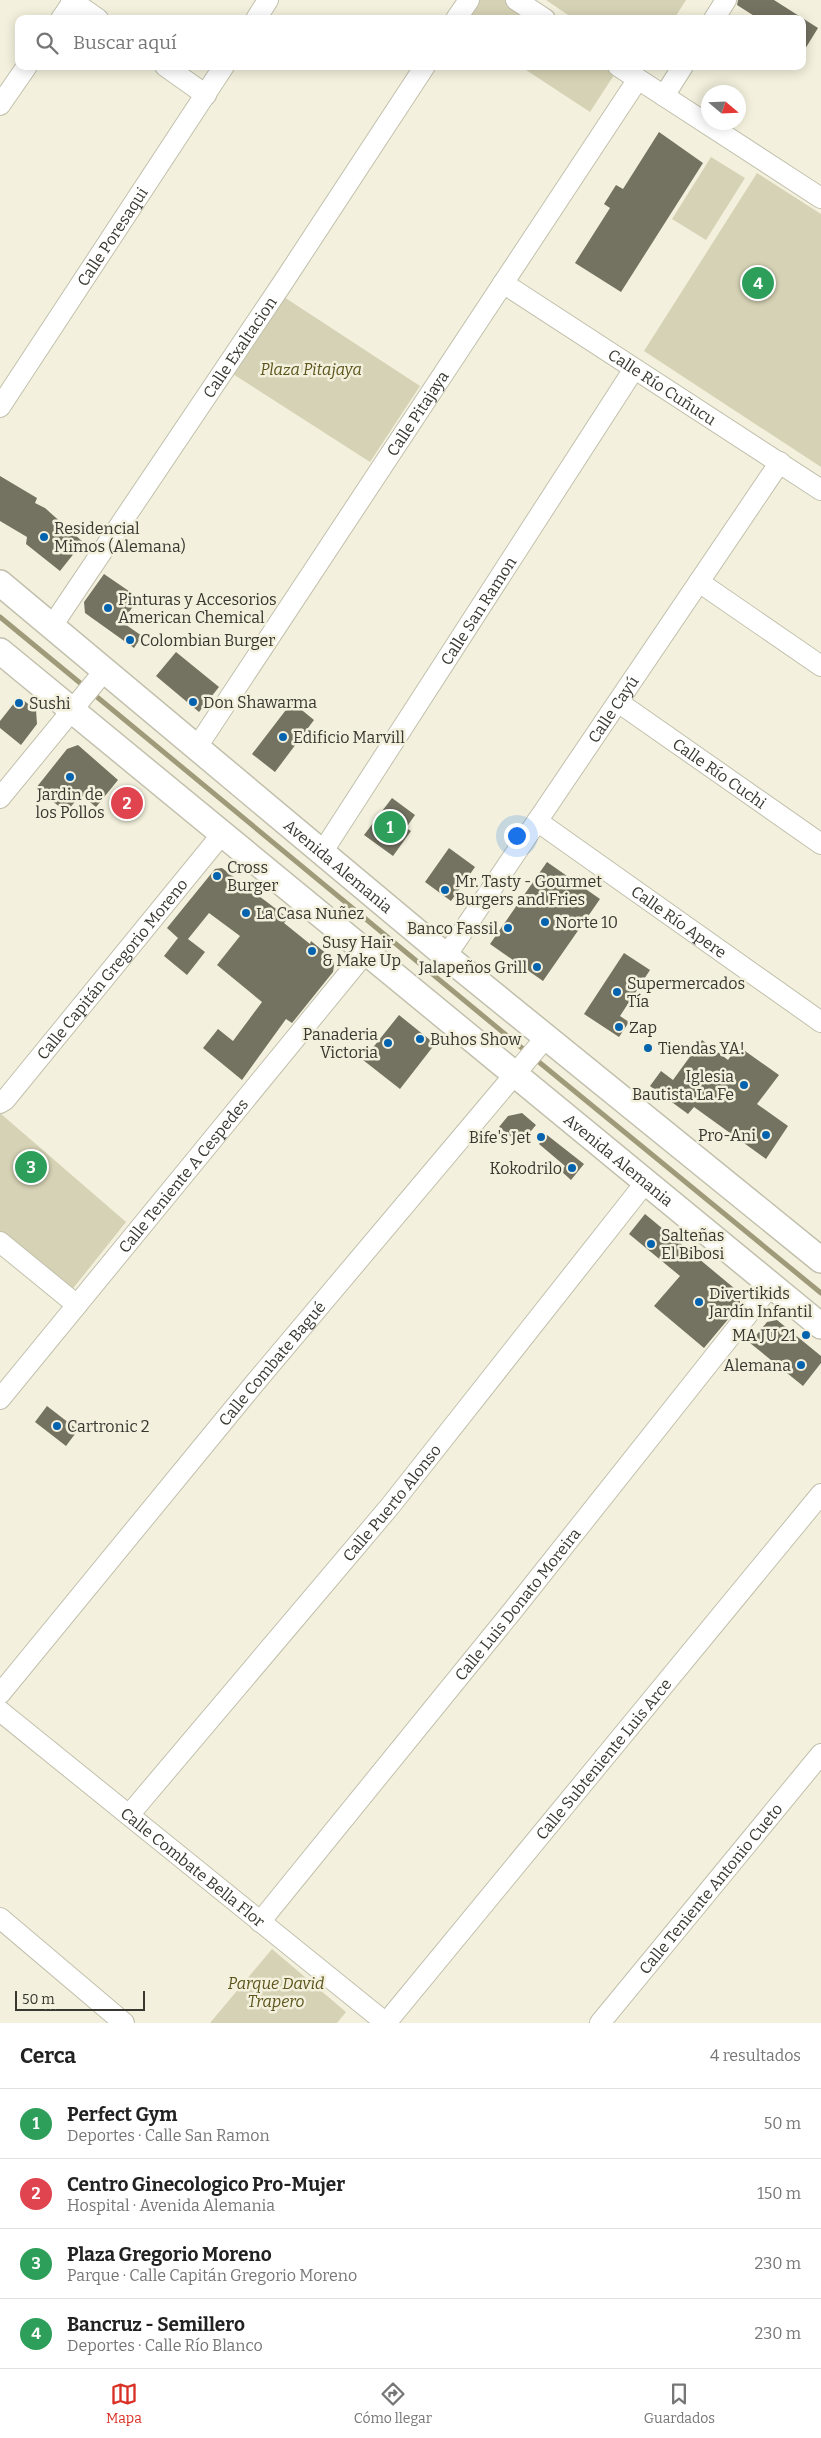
<!DOCTYPE html>
<html lang="es">
<head>
<meta charset="utf-8">
<style>
  body { margin:0; font-family:Bitter,serif; background:#f6f6f6; color:#222 }
  .compass { position:absolute; left:701px; top:85px; width:45px; height:45px; border-radius:50%; background:#fff; box-shadow:0 2px 12px #0003; rotate:109deg }
  .scale { position:absolute; left:15px; bottom:12px; width:130px; box-sizing:border-box; padding-left:5px; border:2px solid #383730; border-top:0; font-size:14px; line-height:18px; white-space:nowrap; color:#383730; -webkit-text-stroke:4px #f3f1dd; paint-order:stroke }
  .you { position:absolute; left:516px; top:835px; width:18px; height:18px; margin:-12px; border:4px solid #fff; border-radius:50%; background:#1a73e8; box-shadow:0 0 0 8px #1a73e833 }
  .badge { display:grid; place-items:center; width:32px; height:32px; border-radius:50%; background:#d93025; color:#fff; font-size:16px; font-weight:700 }
  .pin { position:absolute; translate:-50% -50%; border:2px solid #fff; box-shadow:0 1px 5px #0006 }
  .list { margin:0; padding:0; list-style:none }
  h2 { display:flex; justify-content:space-between; align-items:center; height:65px; margin:0; padding:0 20px; font-size:21px }
  h2 small { font-size:16px; font-weight:400; color:#767676 }
  .list li { display:grid; grid-template-columns:32px 1fr auto; gap:15px; align-items:center; box-sizing:border-box; height:70px; padding:0 20px; border-top:1px solid #e0e0e0 }
  .list b { display:block; font-size:19px; white-space:nowrap }
  .list p { margin:0; font-size:16px; white-space:nowrap; color:#767676 }
  .list em { font-size:16px; font-style:normal; color:#767676 }
  .icon { flex:none; width:28px; height:28px; fill:none; stroke:currentColor; stroke-width:2; stroke-linecap:round; stroke-linejoin:round }
  .map { position:relative; flex:none; width:821px; height:2023px; overflow:hidden }
  .search { position:absolute; background:#fff; box-shadow:0 2px 12px #0003; left:15px; right:15px; top:15px; height:55px; display:flex; align-items:center; gap:12px; box-sizing:border-box; padding:0 18px; border-radius:10px; color:#767676; font-size:19px }
  .sheet { height:345px; background:#fff }
  nav { display:flex; justify-content:space-around; align-items:center; box-sizing:border-box; height:70px; border-top:1px solid #e0e0e0; background:#fff; font-size:14px; color:#767676 }
  nav a { display:grid; justify-items:center; gap:2px }
  nav .on { color:#d93025 }
  .map>svg:first-child { display:block }
  .green { fill:#d6d2b5 }
  .lines { fill:none; stroke-linecap:round; stroke-linejoin:round }
  .stream { stroke:#9f9b7a; stroke-width:5 }
  .building { fill:#747261 }
  .minor-casing { stroke:#c2c0ad; stroke-width:22 }
  .major-casing { stroke:#c2c0ad; stroke-width:28 }
  .minor { stroke:#fff; stroke-width:20 }
  .major { stroke:#fff; stroke-width:25 }
  .poi-dot { fill:#0363af; stroke:#f3f1dd; stroke-width:2 }
  .labels { text-anchor:middle; stroke-width:5; stroke-linejoin:round; paint-order:stroke }
  .street-label { font-size:16px; fill:#383730; stroke:#f3f1dd }
  .park-label { font-size:16px; font-style:italic; fill:#5c541c; stroke:#f3f1dd }
  .poi-label { font-size:16px; fill:#383730; stroke:#f3f1dd; text-anchor:start }
</style>
</head>
<body>
<div class="map">
<svg width="821" height="2023" viewBox="0 0 821 2023">
  <rect width="100%" height="100%" fill="#f3f1dd"/>
  <path class="green" d="M475,0H507L535,19H462Z
    M546,0H686L674,19H574Z
    M520,66H607L616,72L590,112Z
    M711,157L745,178L706,240L672,219Z
    M757,173L821,214V467L644,351Z
    M284,297L420,386L370,462L233,374Z
    M0,1113L126,1222L67,1296L0,1242Z
    M272,1949L346,2012L337,2023H210Z"/>
  <g class="lines">
    <path class="stream" d="M0,617L85,687
      M91,692L528,1053
      M534,1058L821,1293"/>
  </g>
  <path class="building" d="M738,0H774L818,28L802,54V19H759L737,5Z
    M659,132L703,163L621,292L575,263L610,208L604,204L616,185L623,189Z
    M0,476L37,498L35,503L45,508L83,542L60,571L26,544L27,537L0,521Z
    M104,574L139,598L122,622L142,636L134,648L85,613L84,602Z
    M176,652L219,687L199,712L156,676Z
    M19,697L36,710L37,724L21,745L0,728V721Z
    M292,702L314,720L275,772L252,754Z
    M78,745L118,780L96,807L81,795L66,812L36,788L67,749Z
    M392,798L415,815L406,828L411,831L393,856L364,835Z
    M449,848L475,867L451,901L425,882Z
    M547,862L600,899L543,981L490,944Z
    M222,868L288,918L284,923L310,944L311,941L333,959L334,966L333,972L292,1023L286,1019L242,1080L203,1048L218,1029L233,1041L262,1002L217,965L240,936L209,913L188,939L205,952L187,975L164,956L178,938L167,928L215,869Z
    M624,953L650,970L620,1016L629,1022L619,1037L584,1014Z
    M399,1015L435,1044L400,1089L363,1060Z
    M702,1040L728,1060L738,1046L779,1075L757,1104L788,1126L766,1159L694,1107L688,1114L650,1086L661,1071L673,1080Z
    M522,1113L536,1125L520,1144L499,1127L508,1116Z
    M547,1135L584,1164L571,1180L561,1171L565,1166L539,1144Z
    M645,1214L740,1293V1305L704,1348L654,1306L680,1276L629,1234Z
    M777,1320L821,1356V1363L803,1386L750,1343L767,1322Z
    M47,1406L78,1430L66,1446L35,1422Z"/>
  <g class="lines">
    <g class="minor-casing">
      <g id="minor">
        <path d="M71,0L98,19"/>
        <path d="M516,0L545,19"/>
        <path d="M61,19L74,0"/>
        <path d="M256,19L268,0"/>
        <path d="M456,19L469,0"/>
        <path d="M714,19L726,0"/>
        <path d="M165,66L206,95"/>
        <path d="M618,66L821,198"/>
        <path d="M664,96L683,66"/>
        <path d="M0,105L27,66"/>
        <path id="s1" d="M503,283L821,490"/>
        <path id="s2" d="M0,407L224,66"/>
        <path d="M699,582L821,666"/>
        <path id="s3" d="M52,626L282,284L425,66"/>
        <path id="s4" d="M618,702L821,844"/>
        <path id="s5" d="M197,747L638,79"/>
        <path d="M0,798L105,670"/>
        <path id="s6" d="M537,821L821,1022"/>
        <path id="s7" d="M323,851L634,369"/>
        <path id="s8" d="M446,956L780,462"/>
        <path id="s9" d="M0,1103L5,1100L222,834"/>
        <path d="M0,1242L77,1305"/>
        <path id="s10" d="M0,1399L366,952"/>
        <path id="s11" d="M0,1694L254,1384L547,1036"/>
        <path id="s12" d="M0,1711L386,2023"/>
        <path id="s13" d="M129,1815L391,1505L645,1183"/>
        <path d="M0,1918L124,2023"/>
        <path id="s14" d="M260,1922L514,1609L771,1285"/>
        <path id="s15" d="M386,2023L821,1494"/>
        <path id="s16" d="M600,2023L821,1754"/>
      </g>
    </g>
    <g class="major-casing">
      <g id="major">
        <path id="s17" d="M0,583L446,956L821,1260"/>
        <path id="s18" d="M0,651L821,1326"/>
      </g>
    </g>
    <use href="#minor" class="minor"/>
    <use href="#major" class="major"/>
  </g>
  <g class="poi-dot">
    <circle cx="44" cy="537" r="5"/>
    <circle cx="108" cy="608" r="5"/>
    <circle cx="130" cy="640" r="5"/>
    <circle cx="193" cy="702" r="5"/>
    <circle cx="19" cy="703" r="5"/>
    <circle cx="283" cy="737" r="5"/>
    <circle cx="70" cy="777" r="5"/>
    <circle cx="217" cy="876" r="5"/>
    <circle cx="445" cy="890" r="5"/>
    <circle cx="246" cy="913" r="5"/>
    <circle cx="545" cy="922" r="5"/>
    <circle cx="508" cy="928" r="5"/>
    <circle cx="312" cy="951" r="5"/>
    <circle cx="537" cy="967" r="5"/>
    <circle cx="617" cy="992" r="5"/>
    <circle cx="619" cy="1027" r="5"/>
    <circle cx="420" cy="1039" r="5"/>
    <circle cx="388" cy="1043" r="5"/>
    <circle cx="648" cy="1048" r="5"/>
    <circle cx="744" cy="1085" r="5"/>
    <circle cx="766" cy="1135" r="5"/>
    <circle cx="541" cy="1137" r="5"/>
    <circle cx="572" cy="1168" r="5"/>
    <circle cx="651" cy="1244" r="5"/>
    <circle cx="699" cy="1302" r="5"/>
    <circle cx="806" cy="1335" r="5"/>
    <circle cx="801" cy="1365" r="5"/>
    <circle cx="57" cy="1426" r="5"/>
  </g>
  <g class="labels">
    <g class="street-label">
      <text dy="6" stroke="none"><textPath href="#s2" startOffset="204">Calle Poresaqui</textPath></text>
      <text dy="6" stroke="none"><textPath href="#s3" startOffset="336">Calle Exaltacion</textPath></text>
      <text dy="6" stroke="none"><textPath href="#s1" startOffset="190">Calle Río Cuñucu</textPath></text>
      <text dy="6" stroke="none"><textPath href="#s5" startOffset="400">Calle Pitajaya</textPath></text>
      <text dy="6" stroke="none"><textPath href="#s7" startOffset="286">Calle San Ramon</textPath></text>
      <text dy="6" stroke="none"><textPath href="#s8" startOffset="298">Calle Cayú</textPath></text>
      <text dy="6" stroke="none"><textPath href="#s4" startOffset="124">Calle Río Cuchi</textPath></text>
      <text dy="6" stroke="none"><textPath href="#s17" startOffset="441">Avenida Alemania</textPath></text>
      <text dy="6" stroke="none"><textPath href="#s6" startOffset="174">Calle Río Apere</textPath></text>
      <text dy="6" stroke="none"><textPath href="#s9" startOffset="175">Calle Capitán Gregorio Moreno</textPath></text>
      <text dy="6" stroke="none"><textPath href="#s18" startOffset="801">Avenida Alemania</textPath></text>
      <text dy="6" stroke="none"><textPath href="#s10" startOffset="289">Calle Teniente A Cespedes</textPath></text>
      <text dy="6" stroke="none"><textPath href="#s11" startOffset="428">Calle Combate Bagué</textPath></text>
      <text dy="6" stroke="none"><textPath href="#s13" startOffset="408">Calle Puerto Alonso</textPath></text>
      <text dy="6" stroke="none"><textPath href="#s14" startOffset="409">Calle Luis Donato Moreira</textPath></text>
      <text dy="6" stroke="none"><textPath href="#s15" startOffset="342">Calle Subteniente Luis Arce</textPath></text>
      <text dy="6" stroke="none"><textPath href="#s12" startOffset="248">Calle Combate Bella Flor</textPath></text>
      <text dy="6" stroke="none"><textPath href="#s16" startOffset="174">Calle Teniente Antonio Cueto</textPath></text>
    </g>
    <g class="park-label">
      <text x="311" y="375">Plaza Pitajaya</text>
      <text x="276" y="1989">Parque David<tspan x="276" dy="18">Trapero</tspan></text>
    </g>
    <g class="poi-label">
      <text x="54" y="534">Residencial<tspan x="54" dy="18">Mimos (Alemana)</tspan></text>
      <text x="118" y="605">Pinturas y Accesorios<tspan x="118" dy="18">American Chemical</tspan></text>
      <text x="140" y="646">Colombian Burger</text>
      <text x="203" y="708">Don Shawarma</text>
      <text x="29" y="709">Sushi</text>
      <text x="293" y="743">Edificio Marvill</text>
      <text x="70" y="800" text-anchor="middle">Jardin de<tspan x="70" dy="18">los Pollos</tspan></text>
      <text x="227" y="873">Cross<tspan x="227" dy="18">Burger</tspan></text>
      <text x="455" y="887">Mr. Tasty - Gourmet<tspan x="455" dy="18">Burgers and Fries</tspan></text>
      <text x="256" y="919">La Casa Nuñez</text>
      <text x="555" y="928">Norte 10</text>
      <text x="498" y="934" text-anchor="end">Banco Fassil</text>
      <text x="322" y="948">Susy Hair<tspan x="322" dy="18">&amp; Make Up</tspan></text>
      <text x="527" y="973" text-anchor="end">Jalapeños Grill</text>
      <text x="627" y="989">Supermercados<tspan x="627" dy="18">Tía</tspan></text>
      <text x="629" y="1033">Zap</text>
      <text x="378" y="1040" text-anchor="end">Panaderia<tspan x="378" dy="18">Victoria</tspan></text>
      <text x="430" y="1045">Buhos Show</text>
      <text x="658" y="1054">Tiendas YA!</text>
      <text x="734" y="1082" text-anchor="end">Iglesia<tspan x="734" dy="18">Bautista La Fe</tspan></text>
      <text x="756" y="1141" text-anchor="end">Pro-Ani</text>
      <text x="531" y="1143" text-anchor="end">Bife's Jet</text>
      <text x="562" y="1174" text-anchor="end">Kokodrilo</text>
      <text x="661" y="1241">Salteñas<tspan x="661" dy="18">El Bibosi</tspan></text>
      <text x="709" y="1299">Divertikids<tspan x="709" dy="18">Jardín Infantil</tspan></text>
      <text x="796" y="1341" text-anchor="end">MA JU 21</text>
      <text x="791" y="1371" text-anchor="end">Alemana</text>
      <text x="67" y="1432">Cartronic 2</text>
    </g>
  </g>
</svg>
<svg class="compass" viewBox="-18 -18 36 36"><path d="M0-13l5 13h-10z" fill="#e53935"/><path d="M0 13l5-13h-10z" fill="#767676"/></svg>
<div class="scale">50 m</div>
<div class="you"></div>
<div class="pin badge" style="left:390px;top:827px;background:#2e9e5b">1</div>
<div class="pin badge" style="left:127px;top:803px;background:#e0444e">2</div>
<div class="pin badge" style="left:31px;top:1167px;background:#2e9e5b">3</div>
<div class="pin badge" style="left:758px;top:283px;background:#2e9e5b">4</div>
<div class="search"><svg class="icon" aria-label="search" viewBox="0 0 24 24"><circle cx="10" cy="10" r="6"/><path d="M15 15l6 6"/></svg>Buscar aquí</div>
</div>
<section class="sheet">
<h2>Cerca<small>4 resultados</small></h2>
<ul class="list">
<li><span class="badge" style="background:#2e9e5b">1</span><div><b>Perfect Gym</b><p>Deportes · Calle San Ramon</p></div><em>50 m</em></li>
<li><span class="badge" style="background:#e0444e">2</span><div><b>Centro Ginecologico Pro-Mujer</b><p>Hospital · Avenida Alemania</p></div><em>150 m</em></li>
<li><span class="badge" style="background:#2e9e5b">3</span><div><b>Plaza Gregorio Moreno</b><p>Parque · Calle Capitán Gregorio Moreno</p></div><em>230 m</em></li>
<li><span class="badge" style="background:#2e9e5b">4</span><div><b>Bancruz - Semillero</b><p>Deportes · Calle Río Blanco</p></div><em>230 m</em></li>
</ul>
</section>
<nav>
<a class="on"><svg class="icon" aria-label="map" viewBox="0 0 24 24"><path d="M3 6l6-2 6 2 6-2v14l-6 2-6-2-6 2zM9 4v14M15 6v14"/></svg>Mapa</a>
<a><svg class="icon" aria-label="directions" viewBox="0 0 24 24"><path d="M12 3l9 9-9 9-9-9zM9 14v-3h6M13 9l2 2-2 2"/></svg>Cómo llegar</a>
<a><svg class="icon" aria-label="saved" viewBox="0 0 24 24"><path d="M7 4h10v16l-5-4-5 4z"/></svg>Guardados</a>
</nav>
</body>
</html>
